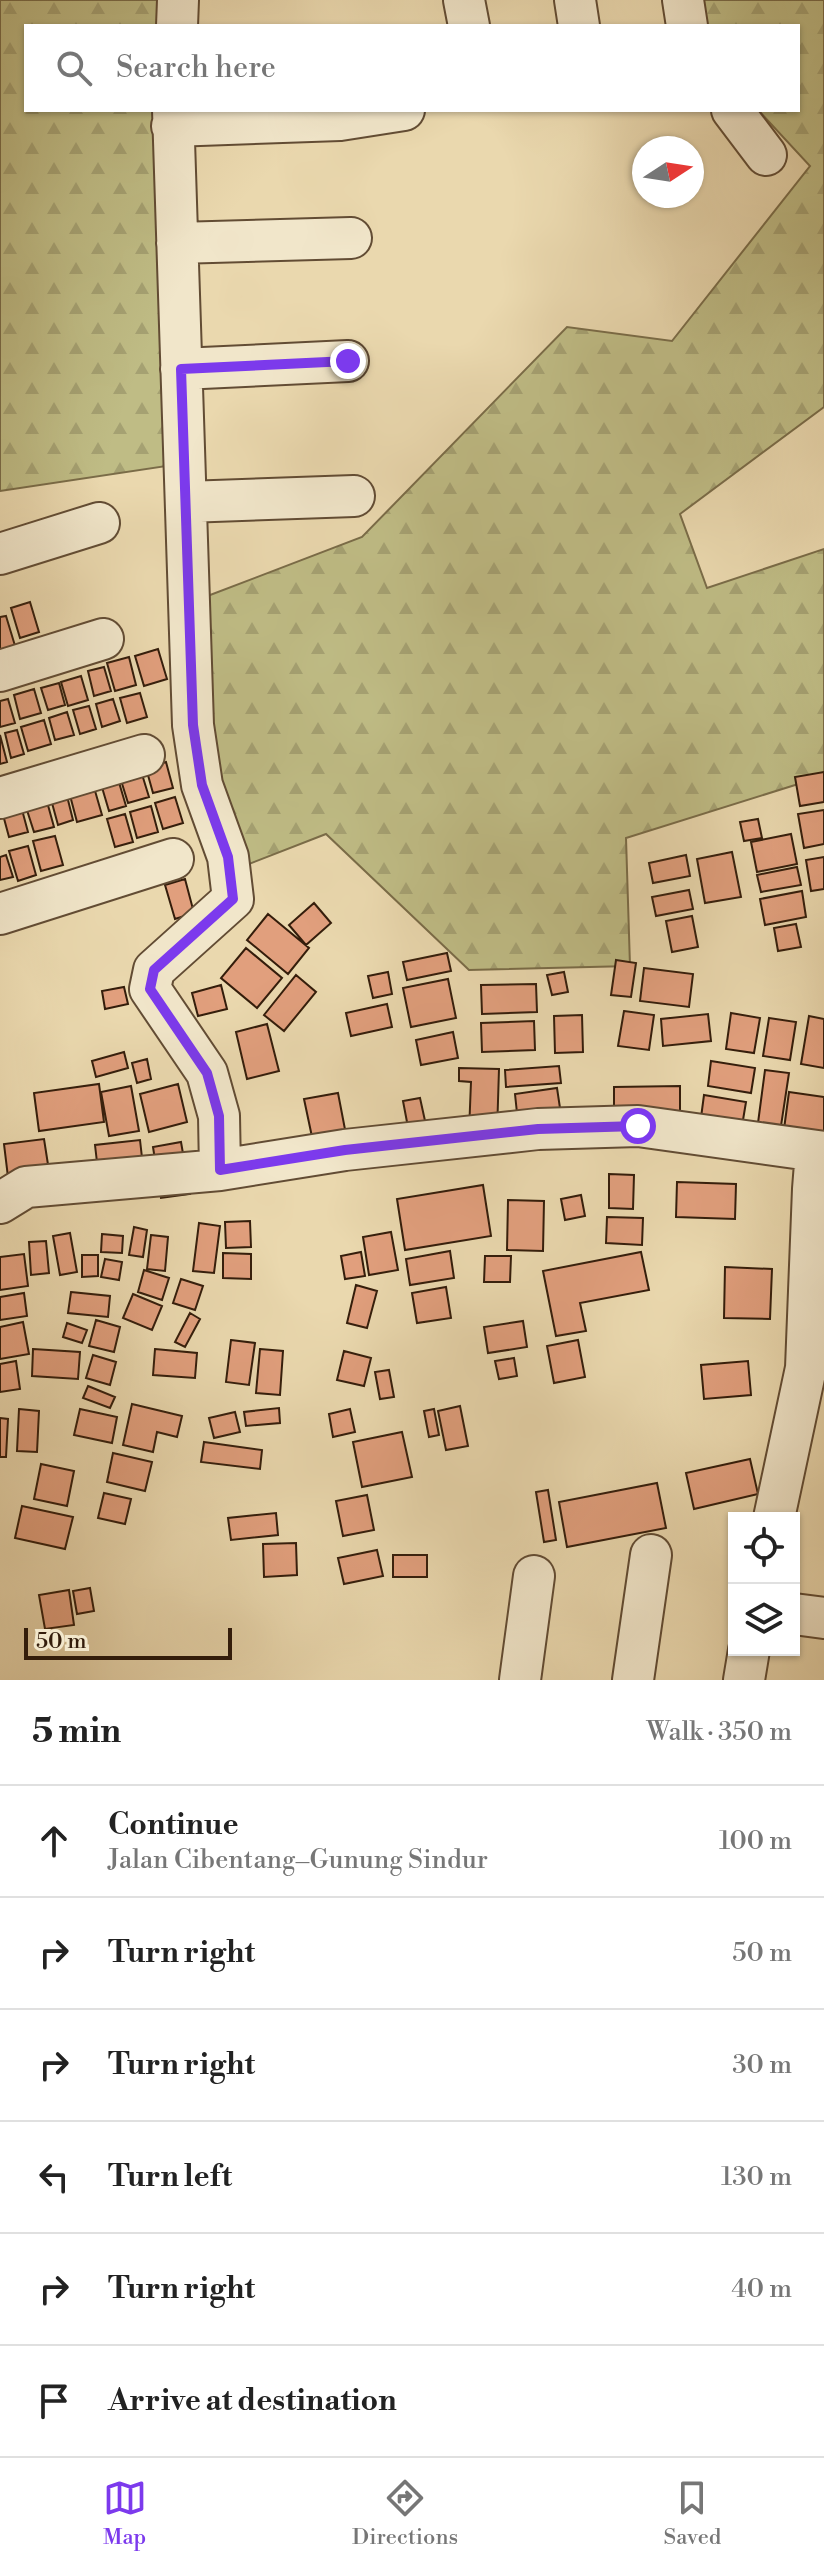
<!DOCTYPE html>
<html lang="en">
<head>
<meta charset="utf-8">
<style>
  body { margin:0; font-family:"Libre Bodoni",serif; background:#f6f6f6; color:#222 }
  .controls { position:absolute; right:24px; bottom:24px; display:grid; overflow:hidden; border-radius:0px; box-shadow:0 2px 6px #0004 }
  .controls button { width:72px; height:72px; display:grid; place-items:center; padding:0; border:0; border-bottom:2px solid #e0e0e0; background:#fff; color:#222; font:40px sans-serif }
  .compass { position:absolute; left:632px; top:136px; width:72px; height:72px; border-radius:50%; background:#fff; box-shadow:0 2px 6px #0004; rotate:78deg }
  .scale { position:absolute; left:24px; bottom:20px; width:208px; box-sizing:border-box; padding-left:8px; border:4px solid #341d0b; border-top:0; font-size:22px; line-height:28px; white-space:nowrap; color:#341d0b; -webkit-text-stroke:6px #f1e6ca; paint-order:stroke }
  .stop { position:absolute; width:24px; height:24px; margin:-18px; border:6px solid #7c3aed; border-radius:50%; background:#fff }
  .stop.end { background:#7c3aed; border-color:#fff; box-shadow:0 2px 8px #0008 }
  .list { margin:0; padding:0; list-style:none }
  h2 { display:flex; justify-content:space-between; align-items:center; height:104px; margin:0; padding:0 32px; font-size:34px }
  h2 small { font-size:26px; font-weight:400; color:#767676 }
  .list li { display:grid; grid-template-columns:52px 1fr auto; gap:24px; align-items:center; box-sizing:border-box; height:112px; padding:0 32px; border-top:2px solid #e0e0e0 }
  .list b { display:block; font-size:30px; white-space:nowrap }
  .list p { margin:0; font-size:26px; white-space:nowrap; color:#767676 }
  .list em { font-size:26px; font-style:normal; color:#767676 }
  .icon { flex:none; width:44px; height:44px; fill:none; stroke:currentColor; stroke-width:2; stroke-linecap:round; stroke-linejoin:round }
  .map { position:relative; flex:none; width:824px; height:1680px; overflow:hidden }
  .search { position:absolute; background:#fff; box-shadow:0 2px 6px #0004; left:24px; right:24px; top:24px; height:88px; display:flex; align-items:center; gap:20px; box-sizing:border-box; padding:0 28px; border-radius:0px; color:#767676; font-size:30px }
  .sheet { height:776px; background:#fff }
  nav { display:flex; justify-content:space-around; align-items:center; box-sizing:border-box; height:112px; border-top:2px solid #e0e0e0; background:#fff; font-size:22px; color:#767676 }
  nav a { display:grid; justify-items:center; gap:4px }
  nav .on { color:#7c3aed }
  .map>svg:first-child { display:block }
  .forest { fill:url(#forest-firs); stroke:#7a6c48; stroke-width:2 }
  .building { fill:#e19f7d; stroke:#341d0b; stroke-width:2 }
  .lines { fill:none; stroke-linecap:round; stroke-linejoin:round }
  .minor-casing { stroke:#624c34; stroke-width:44 }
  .minor { stroke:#f1e6ca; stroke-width:40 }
  .route { stroke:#7c3aed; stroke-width:10 }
</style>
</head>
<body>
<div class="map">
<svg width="824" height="1680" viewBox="0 0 824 1680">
  <defs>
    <pattern id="forest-firs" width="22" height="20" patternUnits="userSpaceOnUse" patternTransform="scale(2)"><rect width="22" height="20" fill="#bfbc85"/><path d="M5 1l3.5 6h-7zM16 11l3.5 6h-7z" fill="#a5a172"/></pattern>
  </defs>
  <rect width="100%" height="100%" fill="#ead8ae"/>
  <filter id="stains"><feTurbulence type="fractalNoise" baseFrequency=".0025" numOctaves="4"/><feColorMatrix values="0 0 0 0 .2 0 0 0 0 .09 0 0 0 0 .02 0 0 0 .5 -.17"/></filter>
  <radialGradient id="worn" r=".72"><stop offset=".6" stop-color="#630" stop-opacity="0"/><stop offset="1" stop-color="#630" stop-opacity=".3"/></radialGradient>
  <path class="forest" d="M0,0H183L171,26H26V110H173L180,464L0,491Z
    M700,0H824V407L680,514L707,588L824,549V776L626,838L630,966L469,970L326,834L231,871L197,600L362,537L567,327L672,341L810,166L758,110H798V26H689Z"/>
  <path class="building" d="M30,602L39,632L20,638L11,608Z
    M6,616L16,649L0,654V617Z
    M158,649L167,679L144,686L135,656Z
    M129,657L136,685L115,691L107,663Z
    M104,667L111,691L94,696L88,671Z
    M81,676L88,700L68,706L61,682Z
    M59,683L65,705L48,710L41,688Z
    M34,689L41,713L20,719L14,695Z
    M140,693L147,717L127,723L120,698Z
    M8,699L15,723L0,727V701Z
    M113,699L120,721L102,727L96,704Z
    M89,706L96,729L80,734L73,710Z
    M67,712L74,735L55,740L49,718Z
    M44,720L51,744L28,751L21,727Z
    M17,730L24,754L11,758L5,733Z
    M0,735L7,762L0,764Z
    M166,762L173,788L153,793L146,768Z
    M141,771L149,797L128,803L120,777Z
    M824,772V802L800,806L795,777Z
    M91,777L102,815L77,822L67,784Z
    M118,779L126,806L109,811L101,784Z
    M65,788L73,820L58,825L49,792Z
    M175,797L183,823L163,829L155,803Z
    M46,798L54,827L34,832L25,804Z
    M21,806L28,832L9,837L2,811Z
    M151,806L158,832L137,838L130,812Z
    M824,810V844L804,848L798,814Z
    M125,814L133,842L115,847L107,819Z
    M758,819L762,838L744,841L740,822Z
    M791,834L797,864L757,872L751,842Z
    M55,836L63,865L41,871L33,841Z
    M28,846L36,875L18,881L9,851Z
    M732,852L741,897L705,903L697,859Z
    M6,855L13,877L0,880V857Z
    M686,855L690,876L653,883L649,863Z
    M824,857V889L811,891L806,860Z
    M797,867L801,885L761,892L757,875Z
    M185,879L194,913L175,919L165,885Z
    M689,890L693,909L656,916L652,897Z
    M802,891L806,917L765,925L760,899Z
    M314,903L331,923L306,945L289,925Z
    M268,914L309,948L288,974L247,940Z
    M692,916L698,947L672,952L666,921Z
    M796,924L801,947L778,951L774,928Z
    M246,948L282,978L257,1008L221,978Z
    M447,953L451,971L407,980L403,962Z
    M616,960L636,963L631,997L611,995Z
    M644,968L693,974L689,1007L640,1001Z
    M388,972L392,994L373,998L368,976Z
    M564,972L568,992L552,995L547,975Z
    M296,975L316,992L284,1031L264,1015Z
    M448,979L456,1018L411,1027L403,988Z
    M536,984L537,1012L482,1014L481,985Z
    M221,985L227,1009L198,1016L192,993Z
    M124,987L128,1004L105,1009L102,991Z
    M387,1004L392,1027L351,1036L346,1013Z
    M624,1011L654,1015L649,1050L618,1046Z
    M731,1013L760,1018L754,1053L726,1049Z
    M708,1014L711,1041L663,1046L661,1019Z
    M582,1015L583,1052L555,1053L554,1016Z
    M809,1016L824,1019V1068L801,1064Z
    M769,1018L796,1022L790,1060L763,1056Z
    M534,1021L535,1050L482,1052L481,1023Z
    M267,1024L279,1071L247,1079L236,1032Z
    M453,1032L458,1058L421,1065L416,1040Z
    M124,1052L128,1068L96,1077L92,1061Z
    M147,1059L151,1079L137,1083L132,1063Z
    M711,1061L755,1068L751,1093L708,1086Z
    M559,1066L561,1083L506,1087L505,1070Z
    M459,1068L499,1069L497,1133L469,1132L471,1082L459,1081Z
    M765,1070L789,1073L781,1126L758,1123Z
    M99,1084L104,1122L39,1131L34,1093Z
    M178,1084L187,1122L149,1132L140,1094Z
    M131,1086L139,1131L109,1136L101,1092Z
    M680,1086V1131H614V1087Z
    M557,1088L560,1108L517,1113L515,1094Z
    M789,1092L824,1097V1135L784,1129Z
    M338,1093L348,1145L315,1151L304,1099Z
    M704,1095L746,1102L741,1132L700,1125Z
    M420,1098L429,1139L411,1143L403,1101Z
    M44,1139L49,1171L8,1177L4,1144Z
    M140,1140L145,1184L100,1188L95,1145Z
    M181,1142L190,1194L161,1198L153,1147Z
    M609,1174L634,1175L633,1209L609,1208Z
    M677,1182L736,1184L735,1219L676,1217Z
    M483,1185L491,1236L405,1250L397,1199Z
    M581,1195L585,1216L565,1220L561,1199Z
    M508,1200L544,1201L543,1251L507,1250Z
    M607,1217L643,1218L642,1245L606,1243Z
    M250,1221L251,1247L226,1248L225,1222Z
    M199,1223L220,1226L214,1273L193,1271Z
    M134,1227L147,1230L143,1257L129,1255Z
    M391,1232L398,1270L369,1275L363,1237Z
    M70,1233L77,1272L60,1275L53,1236Z
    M102,1234L123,1236L122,1253L101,1252Z
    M151,1235L168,1237L165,1271L147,1269Z
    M46,1241L49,1273L31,1275L29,1242Z
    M450,1251L454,1278L410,1285L406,1259Z
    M361,1252L365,1276L345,1279L341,1256Z
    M641,1252L649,1290L580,1303L586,1331L556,1336L543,1271Z
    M223,1253L251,1254V1279L223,1278Z
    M24,1254L28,1286L0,1290V1257Z
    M82,1255H98V1276L82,1277Z
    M485,1256H511L510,1282H484Z
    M105,1259L122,1262L119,1280L101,1277Z
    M725,1267L772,1269L770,1319L724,1318Z
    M144,1270L169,1278L162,1300L138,1292Z
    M181,1279L203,1286L195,1310L173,1303Z
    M356,1285L377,1291L367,1328L347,1323Z
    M446,1287L451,1318L417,1323L412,1293Z
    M71,1292L110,1296L108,1317L68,1313Z
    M24,1293L27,1316L0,1320V1297Z
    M133,1294L162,1306L152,1330L123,1318Z
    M190,1313L200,1319L185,1347L175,1342Z
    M96,1320L120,1327L114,1352L89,1346Z
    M523,1321L527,1347L488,1353L484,1327Z
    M23,1322L29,1354L0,1359V1327Z
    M67,1323L87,1330L82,1343L63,1337Z
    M231,1340L255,1343L249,1385L226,1382Z
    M578,1340L585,1377L554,1383L547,1346Z
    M33,1349L80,1352L78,1379L32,1376Z
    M155,1349L197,1353L195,1378L153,1375Z
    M260,1349L283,1351L280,1395L256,1393Z
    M344,1351L371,1358L364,1386L337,1380Z
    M93,1355L116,1362L110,1385L86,1378Z
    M514,1358L517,1376L499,1379L495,1361Z
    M16,1361L20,1389L0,1392V1364Z
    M748,1361L751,1395L704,1399L701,1365Z
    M389,1370L394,1397L380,1399L375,1372Z
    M88,1386L115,1397L110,1408L83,1398Z
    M132,1404L182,1416L177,1437L157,1432L153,1452L123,1445Z
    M460,1406L468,1446L446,1450L438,1411Z
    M279,1408L280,1423L246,1426L244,1412Z
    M19,1409L39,1411L37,1452L17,1451Z
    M80,1409L117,1417L112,1443L74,1435Z
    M350,1409L355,1432L333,1437L329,1414Z
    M434,1409L439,1435L429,1437L424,1411Z
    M235,1412L240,1432L214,1438L209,1418Z
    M0,1418L8,1419L6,1457H0Z
    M402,1432L412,1477L362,1487L353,1442Z
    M204,1442L262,1450L260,1469L201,1462Z
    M113,1453L152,1462L145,1491L107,1482Z
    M750,1459L758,1494L694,1509L686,1473Z
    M41,1464L74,1471L67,1506L34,1499Z
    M657,1483L666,1528L567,1547L559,1502Z
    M548,1490L556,1540L544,1542L536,1492Z
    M104,1493L131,1499L125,1524L98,1518Z
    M367,1495L374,1530L343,1536L336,1501Z
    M22,1506L73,1517L65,1549L15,1538Z
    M276,1513L278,1535L231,1540L228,1518Z
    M296,1543L297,1575L264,1577L263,1544Z
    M377,1550L383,1576L344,1584L338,1558Z
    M393,1555H427V1577H393Z
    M90,1588L94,1611L77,1614L73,1591Z
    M69,1590L74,1625L45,1629L39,1595Z"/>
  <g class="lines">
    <g class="minor-casing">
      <path id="minor" d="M464,0L469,26
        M575,0L579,26
        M683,0L687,26
        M177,26L178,0
        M173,110L193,725L202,785L228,857L233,899L154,970L150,989L207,1073L219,1116L220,1170
        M732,110L766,155
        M172,126L340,120L404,110
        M177,243L351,238
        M181,369L348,361
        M186,502L354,496
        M0,554L99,523
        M0,671L103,639
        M0,798L144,755
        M0,914L173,859
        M0,1203L26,1187L220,1170L345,1150L538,1129L638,1126L824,1152
        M774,1518L806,1368L813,1189L816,1151
        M794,1614L824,1618
        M520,1680L534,1576
        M633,1680L651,1555
        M744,1680L749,1650"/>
    </g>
    <use href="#minor" class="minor"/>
  </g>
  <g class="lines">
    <path class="route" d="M348,361L181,369L193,725L202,785L228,857L233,899L154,970L150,989L207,1073L219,1116L220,1170L345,1150L538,1129L638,1126"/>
  </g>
  <rect width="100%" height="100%" filter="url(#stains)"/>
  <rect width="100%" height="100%" fill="url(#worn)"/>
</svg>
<div class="controls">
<button><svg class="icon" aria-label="locate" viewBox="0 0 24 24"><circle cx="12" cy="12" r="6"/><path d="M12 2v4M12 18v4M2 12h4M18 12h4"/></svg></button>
<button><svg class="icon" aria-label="layers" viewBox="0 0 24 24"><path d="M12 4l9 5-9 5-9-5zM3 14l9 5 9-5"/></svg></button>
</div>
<svg class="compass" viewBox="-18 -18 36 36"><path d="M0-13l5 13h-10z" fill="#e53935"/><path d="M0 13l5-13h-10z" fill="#767676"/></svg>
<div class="scale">50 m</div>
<div class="stop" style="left:638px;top:1126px"></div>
<div class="stop end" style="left:348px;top:361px"></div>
<div class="search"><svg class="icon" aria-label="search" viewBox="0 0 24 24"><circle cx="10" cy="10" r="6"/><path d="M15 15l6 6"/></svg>Search here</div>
</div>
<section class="sheet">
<h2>5 min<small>Walk · 350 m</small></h2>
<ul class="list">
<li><svg class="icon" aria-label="ahead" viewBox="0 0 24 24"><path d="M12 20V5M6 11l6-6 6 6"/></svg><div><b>Continue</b><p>Jalan Cibentang–Gunung Sindur</p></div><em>100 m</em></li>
<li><svg class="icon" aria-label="right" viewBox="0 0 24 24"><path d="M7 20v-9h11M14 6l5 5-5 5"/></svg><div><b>Turn right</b></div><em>50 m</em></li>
<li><svg class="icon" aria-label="right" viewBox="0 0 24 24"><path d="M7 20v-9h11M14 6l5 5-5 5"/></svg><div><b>Turn right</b></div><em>30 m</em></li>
<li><svg class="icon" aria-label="left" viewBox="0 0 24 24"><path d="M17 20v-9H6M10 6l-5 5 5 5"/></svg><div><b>Turn left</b></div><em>130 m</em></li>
<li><svg class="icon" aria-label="right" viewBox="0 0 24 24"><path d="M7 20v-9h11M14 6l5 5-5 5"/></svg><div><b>Turn right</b></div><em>40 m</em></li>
<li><svg class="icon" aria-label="arrive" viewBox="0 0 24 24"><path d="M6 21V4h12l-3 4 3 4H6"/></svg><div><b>Arrive at destination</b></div></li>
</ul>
</section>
<nav>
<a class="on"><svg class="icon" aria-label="map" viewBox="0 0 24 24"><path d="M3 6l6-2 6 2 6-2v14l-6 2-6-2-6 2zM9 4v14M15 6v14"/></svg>Map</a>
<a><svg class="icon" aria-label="directions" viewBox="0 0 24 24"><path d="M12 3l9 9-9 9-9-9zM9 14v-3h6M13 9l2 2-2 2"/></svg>Directions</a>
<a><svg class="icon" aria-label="saved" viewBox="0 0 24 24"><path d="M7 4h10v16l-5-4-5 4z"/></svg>Saved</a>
</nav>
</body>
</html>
